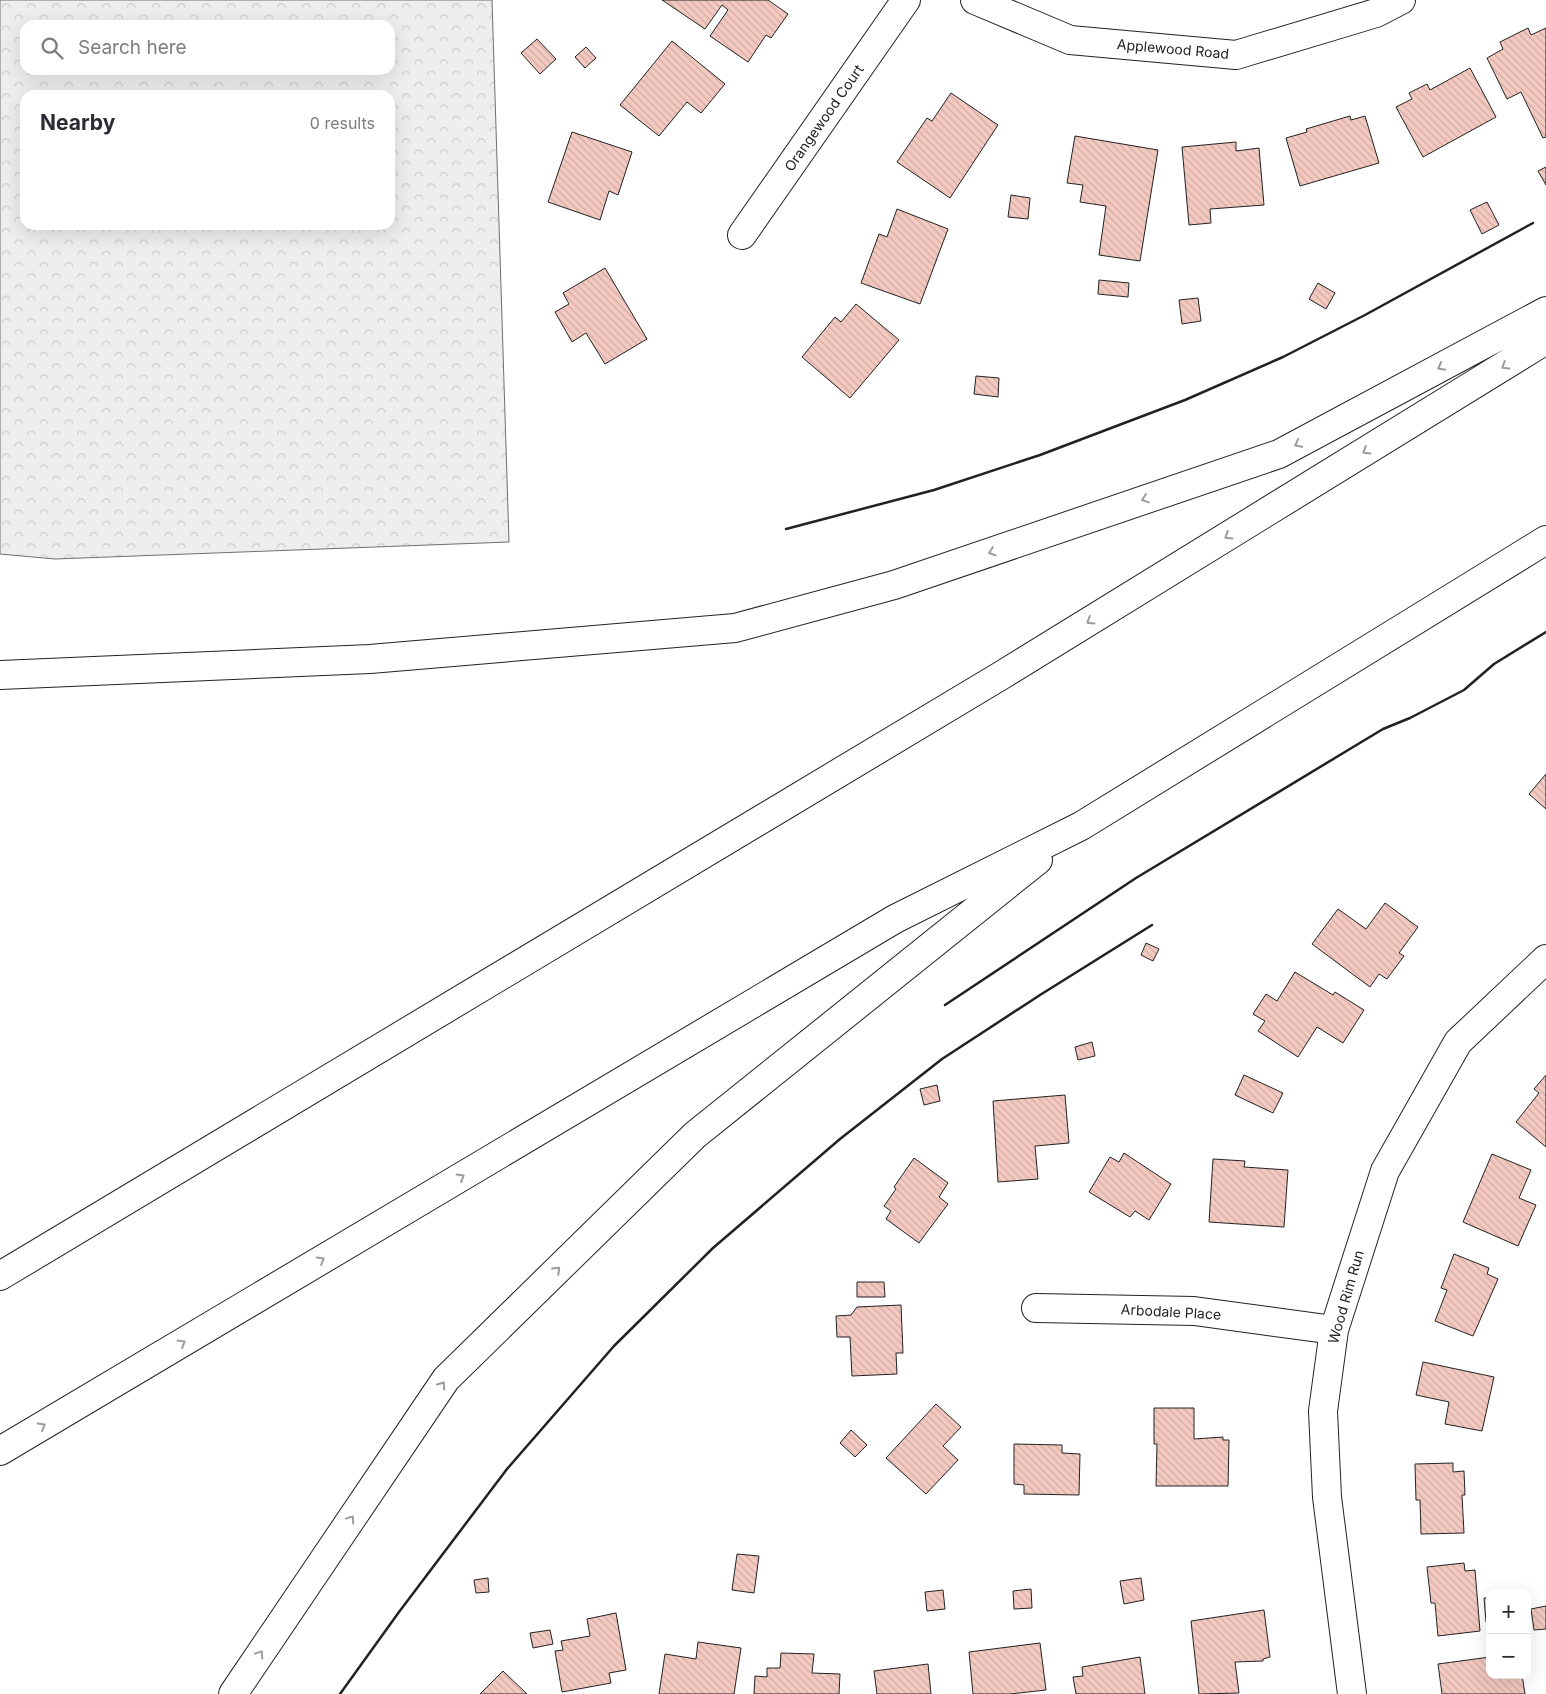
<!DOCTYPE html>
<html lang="en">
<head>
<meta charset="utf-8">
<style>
  body { margin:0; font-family:Inter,sans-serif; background:#f7f7f7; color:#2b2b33 }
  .controls { position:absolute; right:15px; bottom:15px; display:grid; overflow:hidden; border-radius:10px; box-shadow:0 5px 20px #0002 }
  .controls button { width:45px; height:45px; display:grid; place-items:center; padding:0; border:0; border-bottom:1px solid #e1e1e2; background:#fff; color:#2b2b33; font:25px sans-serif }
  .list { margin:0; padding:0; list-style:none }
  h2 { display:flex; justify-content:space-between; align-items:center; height:65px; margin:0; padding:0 20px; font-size:21px }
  h2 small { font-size:16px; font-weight:400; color:#7c7c81 }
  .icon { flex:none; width:28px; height:28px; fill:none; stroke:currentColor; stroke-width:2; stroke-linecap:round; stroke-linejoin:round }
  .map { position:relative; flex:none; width:1546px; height:1694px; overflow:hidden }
  .search { position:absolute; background:#fff; box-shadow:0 5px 20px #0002; left:20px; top:20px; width:375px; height:55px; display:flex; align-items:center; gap:12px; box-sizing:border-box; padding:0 18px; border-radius:15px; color:#7c7c81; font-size:19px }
  .panel { position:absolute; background:#fff; box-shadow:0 5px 20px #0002; left:20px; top:90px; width:375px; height:140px; border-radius:15px }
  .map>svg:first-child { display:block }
  .forest { fill:url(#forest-crowns); stroke:#6f6f6f; fill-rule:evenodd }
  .building { fill:url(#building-back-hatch); stroke:#222 }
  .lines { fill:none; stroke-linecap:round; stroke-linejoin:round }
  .minor-casing { stroke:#222; stroke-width:30 }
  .motorway-casing { stroke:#222; stroke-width:30 }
  .minor { stroke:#fff; stroke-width:28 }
  .motorway { stroke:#fff; stroke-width:28 }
  .wall { stroke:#222; stroke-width:2.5 }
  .oneway { stroke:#9c9c9c }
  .labels { text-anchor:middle; stroke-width:4; stroke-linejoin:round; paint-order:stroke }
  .street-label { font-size:14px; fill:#222; stroke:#fff }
</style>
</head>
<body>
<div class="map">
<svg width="1546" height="1694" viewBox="0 0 1546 1694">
  <defs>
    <pattern id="forest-crowns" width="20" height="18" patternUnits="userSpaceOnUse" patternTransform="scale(1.25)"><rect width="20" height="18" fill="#eee"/><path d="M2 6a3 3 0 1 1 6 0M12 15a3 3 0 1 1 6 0" fill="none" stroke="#ccc"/></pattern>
    <pattern id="building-back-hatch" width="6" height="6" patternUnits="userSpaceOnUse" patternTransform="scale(1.25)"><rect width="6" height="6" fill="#f3c9c0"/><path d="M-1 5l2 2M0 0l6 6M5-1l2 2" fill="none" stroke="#d0aca5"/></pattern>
  </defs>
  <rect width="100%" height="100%" fill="#fff"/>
  <path class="forest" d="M0,0H492L509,542L55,559L0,554ZM25,25H390V70H25ZM25,95H390V225H25Z"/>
  <path class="building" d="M662,0H768L788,14L771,38L766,35L748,62L710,36L728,10L722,5L705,29Z
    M1528,28L1531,35L1546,28V137L1543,138L1521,92L1507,99L1487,58L1503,49L1500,42Z
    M537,39L556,59L540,74L521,53Z
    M672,41L725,84L701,113L687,102L659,136L620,105Z
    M586,47L596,58L585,68L575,57Z
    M1470,68L1496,117L1423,157L1396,107L1412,99L1409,93L1427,84L1430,90Z
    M951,93L998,125L950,198L897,162L927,118L932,121Z
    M1350,116L1351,120L1365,116L1379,163L1300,186L1286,138L1307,132L1306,129Z
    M572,132L632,152L618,195L609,191L600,220L548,202Z
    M1075,136L1158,150L1140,261L1099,255L1106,206L1080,202L1083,185L1067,183Z
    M1236,142V151L1259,148L1264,205L1210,209L1211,223L1189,225L1182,147Z
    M1546,167V185L1538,171Z
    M1011,195L1030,198L1028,219L1008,217Z
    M1487,202L1499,225L1482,234L1470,210Z
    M897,209L948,229L920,304L861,283L879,234L887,237Z
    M605,268L647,339L605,364L586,333L572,342L555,312L569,304L563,293Z
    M1099,280L1129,283L1128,297L1098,294Z
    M1318,283L1335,293L1326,309L1309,299Z
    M1198,298L1201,321L1182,324L1179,300Z
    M856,304L899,340L850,398L802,357L835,317L841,322Z
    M976,376L999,378L998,397L974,394Z
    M1546,774V809L1529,794Z
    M1385,903L1418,927L1399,953L1404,956L1387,979L1379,974L1370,987L1312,944L1338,909L1366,929Z
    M1146,943L1159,949L1153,961L1141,955Z
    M1295,972L1333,995L1335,992L1364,1010L1343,1043L1317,1027L1298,1057L1258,1031L1265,1021L1253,1014L1266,994L1277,1001Z
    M1092,1042L1095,1056L1078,1060L1075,1047Z
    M1244,1075L1283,1093L1273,1113L1235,1095Z
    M1546,1075V1147L1516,1122L1539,1093L1534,1089Z
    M937,1085L940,1101L924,1105L920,1089Z
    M1065,1095L1069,1143L1035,1146L1038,1179L998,1182L993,1101Z
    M1124,1153L1171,1184L1149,1220L1135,1211L1130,1217L1089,1192L1110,1157L1119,1162Z
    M1492,1154L1531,1170L1519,1198L1536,1205L1518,1246L1463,1222Z
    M914,1158L948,1183L939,1197L948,1204L919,1243L886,1219L891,1211L884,1206L896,1189L894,1187Z
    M1213,1159L1245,1161L1244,1167L1288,1170L1284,1227L1209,1222Z
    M1454,1254L1489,1268L1487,1274L1498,1279L1473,1336L1435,1321L1447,1290L1441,1288Z
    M857,1282H884L885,1297H857Z
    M901,1305L903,1353H896L897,1374L852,1376L850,1337H837L836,1316L851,1315L857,1307Z
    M1423,1362L1494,1377L1482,1431L1445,1424L1449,1402L1416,1395Z
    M936,1404L961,1427L943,1446L958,1460L926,1494L886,1458Z
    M1154,1408H1194V1439L1223,1437V1440H1229L1228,1486H1156L1157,1444H1154Z
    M851,1430L867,1445L855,1457L840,1443Z
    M1014,1444L1062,1445V1453L1080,1454L1079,1495L1024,1494V1485L1014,1484Z
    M1453,1463V1472L1464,1471L1465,1495H1462L1464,1533L1421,1534L1420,1500H1416L1415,1464Z
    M737,1554L759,1556L754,1593L732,1590Z
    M1464,1563L1465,1571L1475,1570L1480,1631L1438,1636L1435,1603H1431L1427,1567Z
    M488,1578L489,1592L476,1593L474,1580Z
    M1141,1578L1144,1600L1124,1604L1120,1581Z
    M1031,1589L1032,1608L1014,1609L1013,1591Z
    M943,1590L945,1609L927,1611L925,1592Z
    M1484,1598H1490V1621L1486,1622Z
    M1546,1606V1629L1534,1630L1531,1609Z
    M1264,1610L1270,1657L1263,1659V1661L1235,1662L1239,1693L1199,1694L1191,1621Z
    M616,1613L626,1670L609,1673L611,1683L562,1692L555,1651L563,1650L561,1641L590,1636L587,1619Z
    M550,1630L553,1644L533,1648L530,1633Z
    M698,1642L741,1648L734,1694H659L665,1654L696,1659Z
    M1040,1643L1046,1690L1010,1694H973L969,1652Z
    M781,1653L814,1654L812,1673L840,1674L839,1694H754L755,1676L767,1677V1668H780Z
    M1140,1657L1145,1694H1076L1073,1677L1083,1676L1082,1667Z
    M1490,1657V1675H1522L1525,1694H1442L1438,1664Z
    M928,1664L931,1694H877L874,1671Z
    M503,1671L527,1694H480Z"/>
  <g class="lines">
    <g class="minor-casing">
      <path id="minor" d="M975,0L1070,40L1236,55L1376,13L1401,0
        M742,235L906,0
        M1036,1308L1194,1311L1334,1330
        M1352,1694L1327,1497L1323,1411L1334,1330L1385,1171L1458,1042L1546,959"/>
    </g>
    <g class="motorway-casing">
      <path id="motorway" d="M0,675L370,659L735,628L894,585L1279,454L1546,311
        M0,1276L1002,675L1546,340
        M0,1451L895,919L1081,826L1546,540
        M233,1694L446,1379L695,1135L1038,860"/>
    </g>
    <use href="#minor" class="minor"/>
    <use href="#motorway" class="motorway"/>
    <path class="wall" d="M786,529L934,490L1040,455L1185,400L1283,357L1365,315L1533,223
      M945,1005L1136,878L1383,729L1410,718L1464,690L1494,664L1546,632
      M340,1694L399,1612L507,1469L614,1346L713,1248L840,1139L942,1059L1040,995L1152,925"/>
  </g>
  <defs><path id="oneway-chevron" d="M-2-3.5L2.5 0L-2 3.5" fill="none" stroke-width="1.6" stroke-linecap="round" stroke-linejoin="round" transform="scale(1.25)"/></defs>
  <g class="oneway">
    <use href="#oneway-chevron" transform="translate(1505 366) rotate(148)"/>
    <use href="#oneway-chevron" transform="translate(1441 367) rotate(152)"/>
    <use href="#oneway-chevron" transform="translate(1298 444) rotate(152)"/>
    <use href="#oneway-chevron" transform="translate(1366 451) rotate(148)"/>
    <use href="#oneway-chevron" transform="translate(1145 499) rotate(161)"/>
    <use href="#oneway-chevron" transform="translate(1228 536) rotate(148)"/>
    <use href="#oneway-chevron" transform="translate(992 552) rotate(161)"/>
    <use href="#oneway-chevron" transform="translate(1090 621) rotate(148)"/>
    <use href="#oneway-chevron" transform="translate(461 1177) rotate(-31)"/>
    <use href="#oneway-chevron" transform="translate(321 1260) rotate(-31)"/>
    <use href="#oneway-chevron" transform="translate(557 1270) rotate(-44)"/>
    <use href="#oneway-chevron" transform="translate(182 1343) rotate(-31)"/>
    <use href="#oneway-chevron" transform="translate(442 1385) rotate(-55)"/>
    <use href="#oneway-chevron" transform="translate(42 1426) rotate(-31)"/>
    <use href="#oneway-chevron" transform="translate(351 1519) rotate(-56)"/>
    <use href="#oneway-chevron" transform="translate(260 1654) rotate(-56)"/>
  </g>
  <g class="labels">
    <g class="street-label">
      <text transform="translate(1173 49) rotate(5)" y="5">Applewood Road</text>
      <text transform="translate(824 118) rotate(-55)" y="5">Orangewood Court</text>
      <text transform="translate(1346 1297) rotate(-74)" y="5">Wood Rim Run</text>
      <text transform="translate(1171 1312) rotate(3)" y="5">Arbodale Place</text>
    </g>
  </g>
</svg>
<div class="controls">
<button>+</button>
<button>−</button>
</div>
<div class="search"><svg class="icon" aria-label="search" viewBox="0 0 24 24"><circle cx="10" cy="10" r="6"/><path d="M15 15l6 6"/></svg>Search here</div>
<section class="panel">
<h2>Nearby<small>0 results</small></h2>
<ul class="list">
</ul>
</section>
</div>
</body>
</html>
